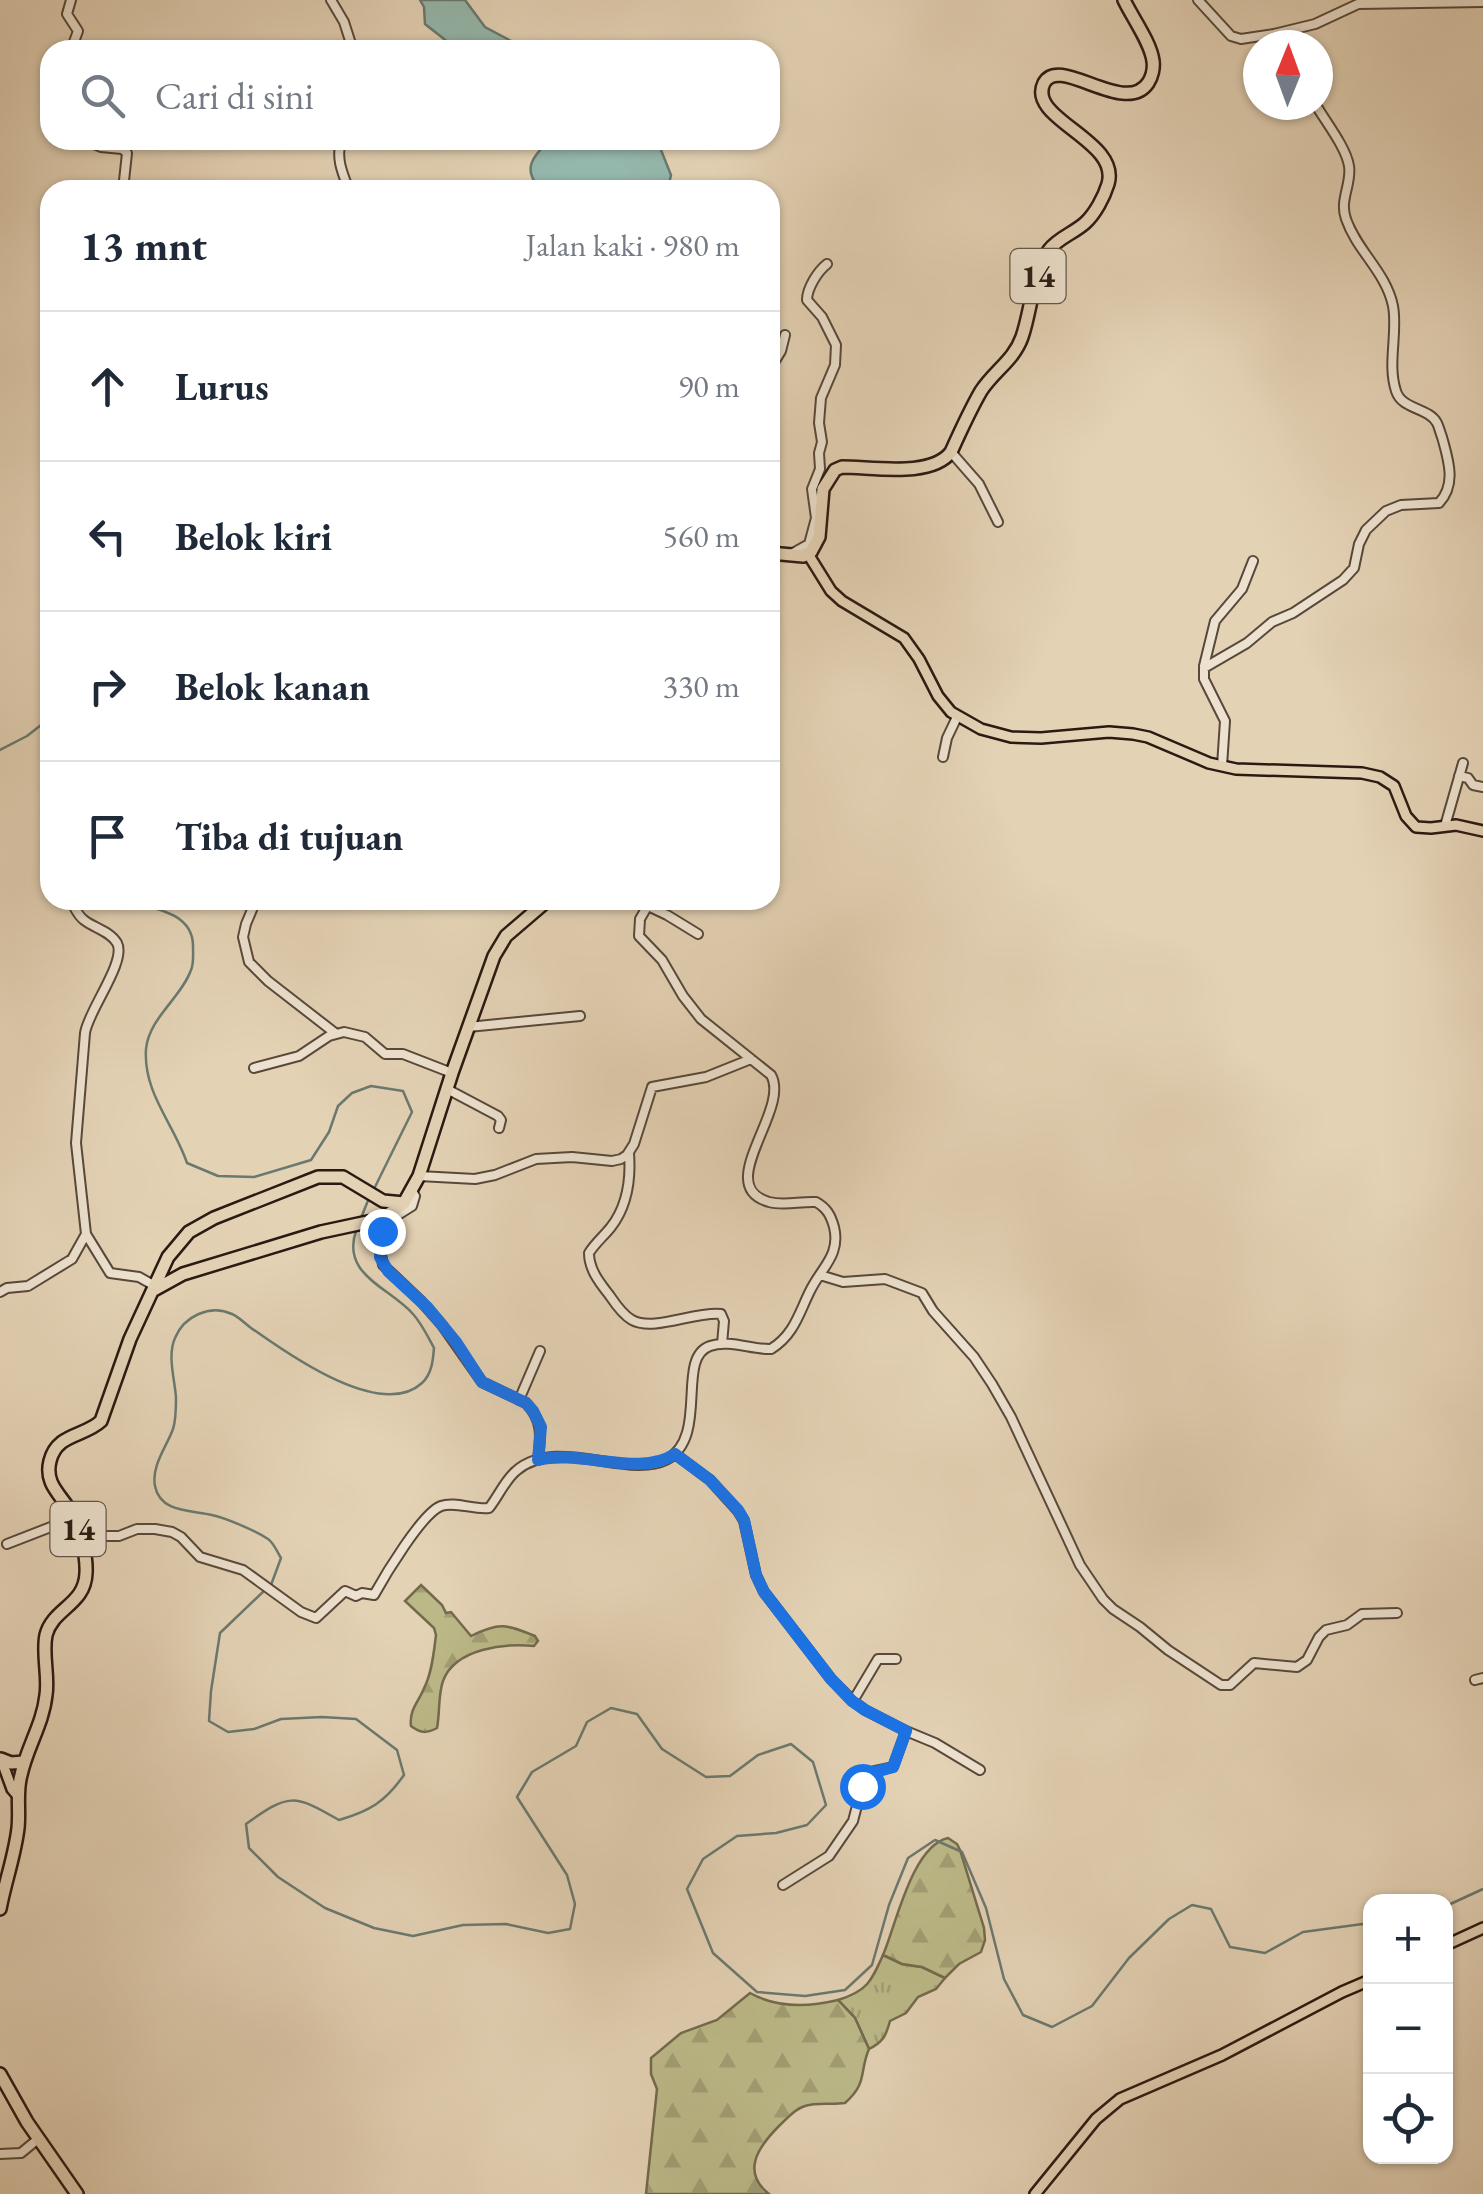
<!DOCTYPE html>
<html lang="id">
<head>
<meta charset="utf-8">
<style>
  body { margin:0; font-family:"EB Garamond",serif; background:#f2f2f3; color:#1f2937 }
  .controls { position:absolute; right:30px; bottom:30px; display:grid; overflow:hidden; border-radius:20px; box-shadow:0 2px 8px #0004 }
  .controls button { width:90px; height:90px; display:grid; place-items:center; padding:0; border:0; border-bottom:2px solid #e0e1e3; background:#fff; color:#1f2937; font:50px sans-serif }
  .compass { position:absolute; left:1243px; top:30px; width:90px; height:90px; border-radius:50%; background:#fff; box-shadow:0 2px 8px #0004; rotate:1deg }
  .stop { position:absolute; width:30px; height:30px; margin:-22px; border:8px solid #1a73e8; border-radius:50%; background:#fff }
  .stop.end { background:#1a73e8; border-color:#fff; box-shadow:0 2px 10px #0008 }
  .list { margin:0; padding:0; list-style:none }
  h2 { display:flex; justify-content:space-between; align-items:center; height:130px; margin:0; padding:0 40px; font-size:42px }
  h2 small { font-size:32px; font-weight:400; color:#747a83 }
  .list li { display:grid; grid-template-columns:65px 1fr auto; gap:30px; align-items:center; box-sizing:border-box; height:150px; padding:0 40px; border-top:2px solid #e0e1e3 }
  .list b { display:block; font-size:38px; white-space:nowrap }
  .list em { font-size:32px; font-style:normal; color:#747a83 }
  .icon { flex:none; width:55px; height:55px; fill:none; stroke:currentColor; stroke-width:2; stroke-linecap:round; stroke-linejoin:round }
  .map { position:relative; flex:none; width:1483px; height:2194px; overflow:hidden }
  .search { position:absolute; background:#fff; box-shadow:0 2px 8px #0004; left:40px; top:40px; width:740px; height:110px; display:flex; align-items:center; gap:25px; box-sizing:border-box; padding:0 35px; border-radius:30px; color:#747a83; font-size:38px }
  .panel { position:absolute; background:#fff; box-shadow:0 2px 8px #0004; left:40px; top:180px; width:740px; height:730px; border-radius:30px }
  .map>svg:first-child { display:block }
  .grass { fill:url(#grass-tufts); stroke:#736a4d; stroke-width:2.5 }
  .forest { fill:url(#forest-firs); stroke:#736a4d; stroke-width:2.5 }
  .water { fill:#95b8ad; stroke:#6a796f; stroke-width:2.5 }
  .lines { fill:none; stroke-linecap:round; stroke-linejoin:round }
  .stream { stroke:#6a796f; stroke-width:2.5 }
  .minor-casing { stroke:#58483b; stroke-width:12 }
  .major-casing { stroke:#2a1a12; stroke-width:14 }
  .highway-casing { stroke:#2a1a12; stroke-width:16 }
  .minor { stroke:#ede2cf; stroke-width:8 }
  .major { stroke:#e4d2b5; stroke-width:9 }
  .highway { stroke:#e4d2b5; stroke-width:11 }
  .route { stroke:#1a73e8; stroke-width:12 }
  .labels { text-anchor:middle; stroke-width:9; stroke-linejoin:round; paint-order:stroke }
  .shield { fill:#ede2cf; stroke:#64564b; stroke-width:2.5 }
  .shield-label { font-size:32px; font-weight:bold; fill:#2a1a12 }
</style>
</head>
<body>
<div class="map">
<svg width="1483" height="2194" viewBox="0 0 1483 2194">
  <defs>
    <pattern id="grass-tufts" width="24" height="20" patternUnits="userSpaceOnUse" patternTransform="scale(2.5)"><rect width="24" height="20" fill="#bcb988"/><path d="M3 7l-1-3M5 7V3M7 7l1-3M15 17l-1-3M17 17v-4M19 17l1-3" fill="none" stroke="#a29e74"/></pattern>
    <pattern id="forest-firs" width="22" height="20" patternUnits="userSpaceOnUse" patternTransform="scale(2.5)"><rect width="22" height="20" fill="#bcb988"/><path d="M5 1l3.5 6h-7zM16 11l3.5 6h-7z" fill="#a29e74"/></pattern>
  </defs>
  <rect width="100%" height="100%" fill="#e4d2b5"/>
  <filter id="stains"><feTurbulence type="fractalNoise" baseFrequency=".002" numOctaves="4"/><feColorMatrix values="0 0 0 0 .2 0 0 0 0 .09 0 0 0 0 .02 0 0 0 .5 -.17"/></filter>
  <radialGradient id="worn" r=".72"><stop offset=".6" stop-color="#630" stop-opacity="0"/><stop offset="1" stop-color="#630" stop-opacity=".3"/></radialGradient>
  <path class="grass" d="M883,1955L902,1964L922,1967L945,1978L936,1989L918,1997L906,2013L890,2021C886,2036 883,2042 869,2049L855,2018L838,2000C867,1991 871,1982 883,1955Z"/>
  <path class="forest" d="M421,1585L442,1605L446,1613L451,1612L471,1636C499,1622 506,1624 535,1636L538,1641L534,1646C506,1643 455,1648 443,1681C438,1695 440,1713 437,1728C426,1734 420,1733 411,1726C409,1709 419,1702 425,1686C432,1672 434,1651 436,1635L434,1628L405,1601Z
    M948,1838L957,1844L960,1850L984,1928L985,1940L981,1952L959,1964L945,1978L922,1967L902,1964L883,1955C896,1925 912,1846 948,1838Z
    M750,1993C777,2008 809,2007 838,2000L855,2018L869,2049C859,2072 868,2083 845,2103C832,2105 817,2102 805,2106C794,2109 787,2119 779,2126C758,2147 741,2172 769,2194H646L657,2089L651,2074V2058L681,2033L717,2020Z"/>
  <path class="water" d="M420,0H465L485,27L528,50H458L425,24L424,7Z
    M549,140H647L659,145L671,175L668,188L664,190H575L570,185L539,187C521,168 535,155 549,140Z"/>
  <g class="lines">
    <path class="stream" d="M0,750L27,736L50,718
      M124,900C150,908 194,911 193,947C193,955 194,963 191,970C181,998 149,1018 146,1049C143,1093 174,1124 187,1163L218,1176L254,1177L311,1160L329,1132L338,1106L352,1093L371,1086L403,1091L412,1112L373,1191
      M361,1218L369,1198
      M271,1585L281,1558C277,1552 274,1543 268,1539C256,1531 226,1518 212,1515C192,1510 160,1513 155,1486C151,1466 167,1446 173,1429C176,1420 176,1408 176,1398C175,1380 167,1356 175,1338C184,1316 210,1304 232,1314C241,1318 248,1327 257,1332C291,1356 382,1420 422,1383C432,1374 433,1360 434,1348C428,1337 422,1324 413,1314C389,1287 341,1275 356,1231
      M265,1590L220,1633L211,1691L209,1721L228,1732L254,1729L281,1719L322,1717L356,1719L397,1750L404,1775C385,1802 370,1811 339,1820C294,1794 289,1793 246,1824L249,1848L278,1877L325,1908L374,1928L413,1936L463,1925L506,1924L548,1933L570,1929L575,1904L567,1875L517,1797L532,1772L576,1746L587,1722L611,1708L637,1714L662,1749L706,1777L730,1776L758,1755L791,1744L813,1762L826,1805L807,1825L776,1833L737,1836L703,1859L687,1889L713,1953L757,1992L805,1996L845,1990L872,1965L889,1905L908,1858L935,1840L962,1852L986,1908L1004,1979L1023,2015L1052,2027L1092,2006L1129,1958L1169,1919L1192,1905L1211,1909L1230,1947L1265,1953L1303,1932L1370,1923
      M1446,1906L1483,1889"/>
    <g class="minor-casing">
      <path id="minor" d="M331,0L344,22L353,50
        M1198,0L1231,36L1241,39L1274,34L1315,24L1358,4L1483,2
        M71,50L78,31L67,14L71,0
        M84,140L101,147L122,149L127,153L123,190
        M341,140C336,159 342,172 349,190
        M770,369L781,351L785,335
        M951,452L979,484L998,522
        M793,553L809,544L816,518L812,489L820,469L819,453L822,442L819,423L821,398L835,365L836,345L822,317L807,300C807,288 818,271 827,264
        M1204,666L1215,621L1242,589L1253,561
        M943,757L947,738L957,717
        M1222,766L1225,721L1204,679V668L1247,643L1272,622L1293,613L1343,580L1354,568L1359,544L1366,530L1386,511L1401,505L1439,503C1457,484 1448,459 1442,437C1441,435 1438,424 1437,423C1428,407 1402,410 1396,391C1387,364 1398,333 1393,306C1386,272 1357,251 1346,219C1339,200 1352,184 1349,166C1346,147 1325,121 1316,105
        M1459,776L1468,778L1473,785L1483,787
        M1445,826L1463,763
        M70,900C75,907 77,915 84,920C94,928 110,931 117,943C127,961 88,1011 85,1033L76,1143L86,1234
        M256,900L246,924L243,937L249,962L268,981L335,1033
        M648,906L667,915L698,934
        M468,1027L580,1016
        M254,1068L299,1056L329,1036L344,1032L365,1037L385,1054H403L452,1073
        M447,1089L498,1116L501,1120L499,1128
        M629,1153C631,1179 628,1205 611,1227C604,1236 595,1243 589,1253C589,1270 600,1283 610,1296C616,1305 623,1315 632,1320C654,1332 695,1311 721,1314L724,1321L722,1344
        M419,1176L475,1179L495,1175L536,1159L572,1157L612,1161L621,1159L627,1155L634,1144L652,1087L706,1077L751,1059
        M412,1191L415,1196L412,1206L385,1223L382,1231L380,1248L383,1265L420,1300L442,1325L482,1382L526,1403C543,1421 541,1436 538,1460
        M820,1275L843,1282L885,1279L922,1293L933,1311L974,1357L992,1384L1011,1417L1080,1565L1103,1599L1113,1609L1140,1627L1168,1650L1221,1685H1230L1254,1663L1297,1667L1307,1660L1319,1637L1326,1630L1347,1625L1362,1614L1397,1613
        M0,1292L7,1288L28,1286L72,1259L86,1234L110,1273L139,1277L155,1286
        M519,1400L540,1351
        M675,1454L710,1480L738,1511L744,1521L756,1575L764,1592L831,1679L853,1701L865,1710L906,1731L893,1767L874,1771L864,1779L853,1821L829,1856L783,1885
        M7,1544L74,1518
        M82,1545L103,1536H119L137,1529H155L172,1532L181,1537L200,1557L243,1570L301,1612L316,1618L345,1591L356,1596L362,1593L374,1595C384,1577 422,1513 441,1506C455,1501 474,1510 489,1508C498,1497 505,1480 516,1471C556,1436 628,1479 666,1460C710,1437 675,1358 710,1346C729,1339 752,1350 771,1349C794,1335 799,1313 810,1291C821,1268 841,1255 834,1227C831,1216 827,1208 816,1202C800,1201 785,1206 769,1202C712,1186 791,1110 771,1075L701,1019L683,996L662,960L639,936L640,919L651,900
        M1475,1680L1483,1678
        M853,1701L878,1659H896
        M906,1731L935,1743L980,1770
        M0,2154L21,2153L38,2139"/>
    </g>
    <g class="major-casing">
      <path id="major" d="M808,554L831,591L842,601L904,638L919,659L938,696L951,712L981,729L1011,737L1041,738L1109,732L1133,734L1148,737L1209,763L1236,769L1362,773L1380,777L1394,786L1406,816L1416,827L1431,828L1456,825L1483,831
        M1,1759L12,1789L18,1796
        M1446,1945L1483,1928
        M1035,2194L1096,2119L1120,2099L1222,2055L1342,1992L1370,1980"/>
    </g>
    <g class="highway-casing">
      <path id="highway" d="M770,553L803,556L811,552L819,537L823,489L835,470L842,467C873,467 931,478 951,452C960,432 970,410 981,391C994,371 1014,360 1022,337C1031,312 1033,271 1049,250C1058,238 1074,233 1085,223C1095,214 1104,197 1108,184C1121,140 1026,119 1044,83C1059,54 1125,117 1148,83C1152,77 1154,68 1153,61C1151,43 1132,17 1124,0
        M154,1290L183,1274L321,1232L377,1220L386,1216L404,1203L419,1176L452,1073L494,956L506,936L548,900
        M1,1759L11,1763L24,1762
        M0,1909C5,1882 15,1855 18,1828C20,1810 16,1792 21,1775C27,1747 43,1724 46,1695C49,1676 42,1654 46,1635C53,1608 85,1605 86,1573C87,1555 80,1530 72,1514C62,1495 44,1485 50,1461C57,1433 84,1437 101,1421L130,1339L168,1257L189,1232L214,1218L318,1177H343L383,1201L404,1203
        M0,2074L27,2122L77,2194"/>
    </g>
    <use href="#minor" class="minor"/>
    <use href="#major" class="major"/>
    <use href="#highway" class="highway"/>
  </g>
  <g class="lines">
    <path class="route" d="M382,1231L380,1257L388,1271L428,1308L456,1342L482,1382L526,1403L533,1411L541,1427L538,1460C581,1449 638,1478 675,1454L710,1480L738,1510L744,1520L756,1575L764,1592L831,1679L852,1701L865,1710L906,1731L893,1767L868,1774L862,1786"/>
  </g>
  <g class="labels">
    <g class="shield">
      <rect x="1010.5" y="249" width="55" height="54" rx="8"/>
      <rect x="50.5" y="1502" width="55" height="54" rx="8"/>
    </g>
    <g class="shield-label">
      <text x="1038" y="287">14</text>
      <text x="78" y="1540">14</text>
    </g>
  </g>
  <rect width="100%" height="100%" filter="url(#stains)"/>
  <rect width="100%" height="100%" fill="url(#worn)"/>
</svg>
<div class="controls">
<button>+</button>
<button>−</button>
<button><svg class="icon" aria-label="locate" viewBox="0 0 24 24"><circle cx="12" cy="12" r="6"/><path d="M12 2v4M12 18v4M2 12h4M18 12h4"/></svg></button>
</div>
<svg class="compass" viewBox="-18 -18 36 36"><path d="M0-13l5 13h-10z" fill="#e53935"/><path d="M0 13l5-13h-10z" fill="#747a83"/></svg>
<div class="stop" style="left:862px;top:1786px"></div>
<div class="stop end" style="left:382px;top:1231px"></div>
<div class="search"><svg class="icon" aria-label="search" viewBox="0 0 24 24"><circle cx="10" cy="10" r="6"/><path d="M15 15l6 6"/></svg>Cari di sini</div>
<section class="panel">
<h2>13 mnt<small>Jalan kaki · 980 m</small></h2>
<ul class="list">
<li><svg class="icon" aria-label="ahead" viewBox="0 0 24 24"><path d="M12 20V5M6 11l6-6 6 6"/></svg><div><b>Lurus</b></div><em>90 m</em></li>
<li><svg class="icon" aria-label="left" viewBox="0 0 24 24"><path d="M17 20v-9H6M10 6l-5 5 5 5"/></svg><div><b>Belok kiri</b></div><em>560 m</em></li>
<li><svg class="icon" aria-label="right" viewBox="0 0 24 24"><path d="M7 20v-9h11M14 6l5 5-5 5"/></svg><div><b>Belok kanan</b></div><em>330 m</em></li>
<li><svg class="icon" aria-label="arrive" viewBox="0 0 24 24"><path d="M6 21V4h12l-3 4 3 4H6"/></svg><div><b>Tiba di tujuan</b></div></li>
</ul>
</section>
</div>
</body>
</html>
